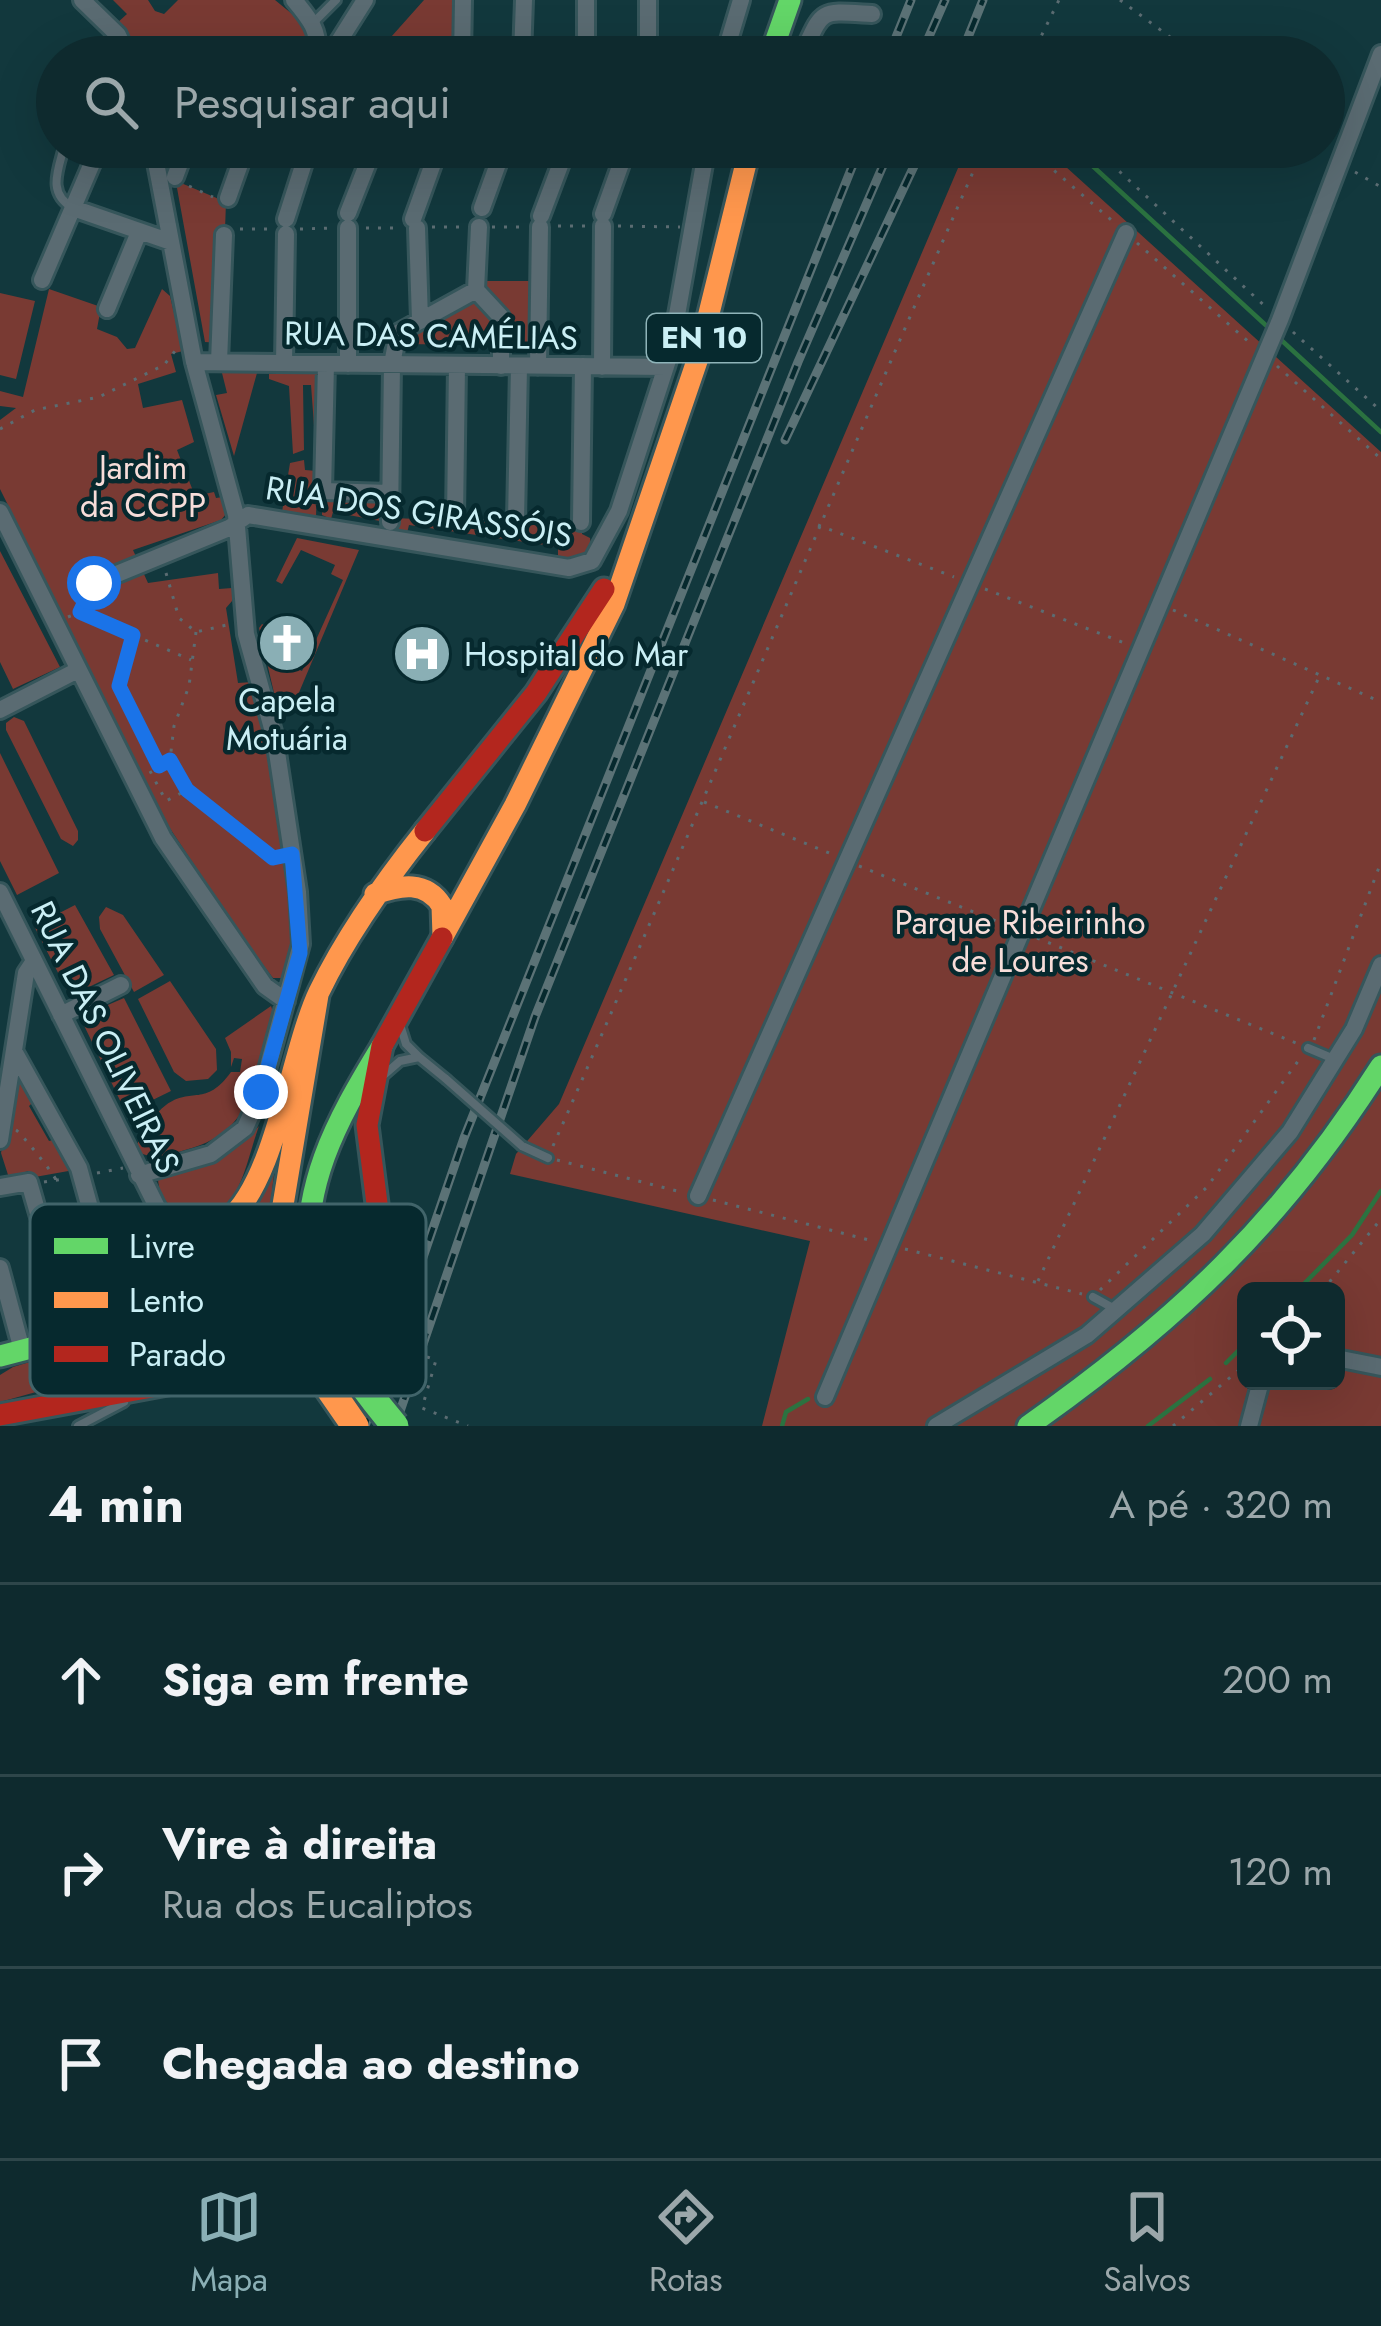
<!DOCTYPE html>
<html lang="pt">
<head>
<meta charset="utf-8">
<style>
  body { margin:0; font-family:Jost,sans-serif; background:#173236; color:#f1f3f6 }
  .controls { position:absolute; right:36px; bottom:36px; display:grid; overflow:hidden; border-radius:18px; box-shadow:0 12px 48px #0002 }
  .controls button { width:108px; height:108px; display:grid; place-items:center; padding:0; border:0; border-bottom:3px solid #2e464a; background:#0e2a2e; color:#f1f3f6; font:60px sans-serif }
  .stop { position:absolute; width:36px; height:36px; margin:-27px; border:9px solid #1a73e8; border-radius:50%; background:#fff }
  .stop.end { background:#1a73e8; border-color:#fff; box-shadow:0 3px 12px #0008 }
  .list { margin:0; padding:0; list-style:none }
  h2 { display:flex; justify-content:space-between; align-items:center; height:156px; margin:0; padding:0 48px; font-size:51px }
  h2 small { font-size:39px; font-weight:400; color:#9ba7aa }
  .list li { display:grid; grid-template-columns:78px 1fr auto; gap:36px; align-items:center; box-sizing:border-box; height:192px; padding:0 48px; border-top:3px solid #2e464a }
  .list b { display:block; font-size:45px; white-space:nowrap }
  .list p { margin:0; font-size:39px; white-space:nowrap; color:#9ba7aa }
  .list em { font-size:39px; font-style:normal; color:#9ba7aa }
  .icon { flex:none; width:66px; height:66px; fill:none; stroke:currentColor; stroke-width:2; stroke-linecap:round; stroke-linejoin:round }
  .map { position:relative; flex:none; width:1381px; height:1426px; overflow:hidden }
  .search { position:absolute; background:#0e2a2e; box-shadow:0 12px 48px #0002; left:36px; right:36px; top:36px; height:132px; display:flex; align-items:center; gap:30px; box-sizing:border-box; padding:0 42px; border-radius:66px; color:#9ba7aa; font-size:45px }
  .sheet { height:732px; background:#0e2a2e }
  nav { display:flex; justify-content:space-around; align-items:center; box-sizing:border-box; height:168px; border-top:3px solid #2e464a; background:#0e2a2e; font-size:33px; color:#9ba7aa }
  nav a { display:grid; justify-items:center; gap:6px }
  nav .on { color:#8aafb5 }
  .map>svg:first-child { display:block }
  .green { fill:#793a33; fill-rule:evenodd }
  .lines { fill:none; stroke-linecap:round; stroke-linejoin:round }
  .stream { stroke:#2b7240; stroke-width:4.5 }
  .lane-casing { stroke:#36565b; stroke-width:14 }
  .street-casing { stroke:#36565b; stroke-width:22 }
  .fast-casing { stroke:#36565b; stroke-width:27 }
  .slow-casing { stroke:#36565b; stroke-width:27 }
  .jam-casing { stroke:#36565b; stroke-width:27 }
  .path { stroke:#5b6c72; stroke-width:3; stroke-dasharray:3 9; stroke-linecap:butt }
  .lane { stroke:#5a6b72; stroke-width:8 }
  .street { stroke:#5a6b72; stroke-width:16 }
  .fast { stroke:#63d668; stroke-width:21 }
  .slow { stroke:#ff974d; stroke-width:21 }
  .jam { stroke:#b3261e; stroke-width:21 }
  .rail-casing { stroke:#5b7276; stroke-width:9 }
  .rail { stroke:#06292e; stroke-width:4.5; stroke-dasharray:14; stroke-linecap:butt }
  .lane-bridge-casing { stroke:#36565b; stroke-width:14; stroke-linecap:butt }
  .fast-bridge-casing { stroke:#36565b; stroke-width:33; stroke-linecap:butt }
  .slow-bridge-casing { stroke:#36565b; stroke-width:33; stroke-linecap:butt }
  .path-bridge { stroke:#5b6c72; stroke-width:3; stroke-dasharray:3 9; stroke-linecap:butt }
  .lane-bridge { stroke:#5a6b72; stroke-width:8 }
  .fast-bridge { stroke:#63d668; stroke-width:27 }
  .slow-bridge { stroke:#ff974d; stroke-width:27 }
  .route { stroke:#1a73e8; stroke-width:15 }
  .labels { text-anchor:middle; stroke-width:9; stroke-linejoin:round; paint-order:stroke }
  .shield { fill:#06292e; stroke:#8fb4b9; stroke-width:3 }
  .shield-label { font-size:30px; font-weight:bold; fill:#caeff5 }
  .street-label { font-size:33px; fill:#caeff5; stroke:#06292e }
  .park-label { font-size:33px; fill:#f7ddd9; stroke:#06292e }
  .poi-label { font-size:33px; fill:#caeff5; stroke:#06292e; text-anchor:start }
  .key { fill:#06292e; stroke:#41646a; stroke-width:3 }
  .key-label { font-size:33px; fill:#caeff5 }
</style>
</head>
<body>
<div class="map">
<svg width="1381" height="1426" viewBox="0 0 1381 1426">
  <rect width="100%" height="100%" fill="#12383d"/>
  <path class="green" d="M113,0H148L155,11L164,14L178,0H275L308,27L312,42L309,57H139L116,24L127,14Z
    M424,0H460L458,57H346L349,51L344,39L375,55Z
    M967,147H1044L1381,452V1426H762L810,1241L510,1174L516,1154L559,1104ZM1246,1291H1336V1381H1246Z
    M174,180L226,202L221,343L205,342L177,188L171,183Z
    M484,281H537L534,352L507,351Z
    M49,289L101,307L97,329L117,337L127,349L135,348L162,289L170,296L183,351L171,354L176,372L138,384L143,408L182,400L194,442L177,450L195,496L214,492L216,498L223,497L226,514L221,520L133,550L148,583L218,573L219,589L232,588V601L226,608L238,683L252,682L267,739L291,889L294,953L284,978H273L246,943L165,821L0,489V420L16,408L0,406V391L23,397Z
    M0,293L35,301L16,379L0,375Z
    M475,293L498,318L497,345L397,344L399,335Z
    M222,373H257L234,456L216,395L227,393Z
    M317,373L315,439L311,385H303L304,450L293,454L289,386L269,379V374Z
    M304,460L305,470L317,471L316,519L282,512L290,463Z
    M322,497L392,499L394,518L582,526V534L590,538L591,547L575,561L558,559V547L409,525L407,533L384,529L380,521L333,512L331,519L322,515Z
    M297,538L359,550L295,702L274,693L259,628L262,624L272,629L267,641L291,655L286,664L302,671L343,580L331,574L335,565L301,550L282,584L276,581Z
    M0,551L60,667L13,689L0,662Z
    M14,717L24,721L78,831V840L73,846L61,839L6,730V723Z
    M0,753L59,873L17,895L0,861Z
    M75,905L114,975L70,996L34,926Z
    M106,907L123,915L164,975L134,992L100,929L99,917Z
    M170,981L216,1049L217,1070L208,1079L186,1081L174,1072L138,999Z
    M124,998L171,1091L126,1113L80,1017Z
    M271,1006L274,1015C256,1075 255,1133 185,1150C168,1155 155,1161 139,1152L137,1144C146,1131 154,1113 166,1105C192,1086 205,1108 231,1072H240L242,1059L234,1058L231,1067V1052L225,1038Z
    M16,1075L34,1101L29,1106L49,1141L57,1139L74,1170L35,1177L28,1171L9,1178L1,1153Z
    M259,1126C244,1167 237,1236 179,1210C164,1203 160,1196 158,1180L162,1176C201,1166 232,1158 259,1126Z
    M279,1131L264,1260L268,1305L291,1345L262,1350L228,1341L240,1282L241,1238L248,1236L257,1194Z
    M137,1330L154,1334L159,1344L153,1356L141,1363L0,1402V1375L13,1367Z"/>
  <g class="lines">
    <path class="stream" d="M1072,147L1271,330
      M1279,338L1381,432
      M1297,1291L1352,1235L1381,1191
      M1226,1363L1246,1343
      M782,1426L786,1412L808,1399
      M1148,1426L1210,1379"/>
    <g class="lane-casing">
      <path id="lane" d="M314,22L336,0
        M64,147C58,171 47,193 73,208
        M1308,1048L1334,1059
        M419,1057L446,1079
        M385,1074L400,1061L419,1057L406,1044L401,1028
        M522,1146L548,1158
        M1093,1297L1113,1308
        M78,1426L124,1402"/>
    </g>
    <g class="street-casing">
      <path id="street" d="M82,0L118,35L128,57
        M294,0C310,19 320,31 317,57
        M586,0V57
        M648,0V57
        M329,57L365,0
        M462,57L463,0
        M522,57L524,0
        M724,57L741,0
        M801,57C824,8 817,11 872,14
        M175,177L186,147
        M228,198L246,147
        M73,208L171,242
        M482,208L504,147
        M348,213L374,147
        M603,214L627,147
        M541,216L567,147
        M286,219L309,147
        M413,219L439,147
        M348,228V364
        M417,228L420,320
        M42,280L99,147
        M476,290L479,227
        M107,309L139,232
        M194,362L666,367
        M219,362L224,235
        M284,363L286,234
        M326,364L323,491L390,493
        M538,366L540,227
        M602,367L603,226
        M0,512L163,838L265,986L286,1001
        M455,519L457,365
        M516,521L519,366
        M390,522L392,364L398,333L476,290L501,317V366
        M581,522L583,366
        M95,583L229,528L248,515L569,568L592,561L619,511L670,354L707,147
        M0,710L78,670
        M0,892L158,1209L182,1268
        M61,1015L121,985
        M14,1051L79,1168L122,1324
        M0,1140L26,973L34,961
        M139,1175L211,1154L245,1128L261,1092L301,944L298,892L275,739L246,634L236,515L194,362L153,147
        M0,1187L29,1182L73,1335
        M698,1196L1126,233
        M0,1268L22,1350
        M1336,1358L1381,1367
        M825,1397L1280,320L1381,54
        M936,1426L1087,1335L1203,1234L1290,1132L1354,1029L1381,965
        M1249,1426L1261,1381"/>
    </g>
    <g class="fast-casing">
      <path id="fast" d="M770,57L790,0
        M308,1280C301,1185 334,1125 382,1046
        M0,1356L122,1324L170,1326
        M1028,1426C1177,1321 1283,1221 1381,1066"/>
    </g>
    <g class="slow-casing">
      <path id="slow" d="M375,894C400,885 426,880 442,906L443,936
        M442,938L515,805L614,604L698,358L750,147
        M174,1225C191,1229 212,1233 227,1221C276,1182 291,1051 319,992C347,934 385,881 425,831
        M280,1289V1223L318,995"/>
    </g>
    <g class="jam-casing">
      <path id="jam" d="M425,831L536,693L604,589
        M122,1324L179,1287
        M158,1369C183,1343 162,1267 196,1249C204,1245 216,1244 225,1241
        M80,1386L177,1364L215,1341L232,1275L229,1260L213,1247
        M0,1415L280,1363L331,1338L363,1294L381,1235L367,1125L382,1046L442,938"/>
    </g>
    <path class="path" d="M1120,0L1197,57
      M1031,57L1059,0
      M1027,147L1117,225
      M1093,147L1268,309
      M1355,172L1381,187
      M189,186L213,197
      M558,226H590
      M618,226L680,227
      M432,227H464
      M492,227H524
      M366,228H398
      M240,229H272
      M300,229L332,228
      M1137,243L1251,344
      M1293,332L1381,411
      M1277,366L1381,459
      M0,429L35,410L99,397L164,365L175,351
      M471,520L504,521
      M531,521L564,522
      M818,525L954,577
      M166,573L179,618L196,632L231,624
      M985,589L1127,644
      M1173,610L1381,702
      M68,617L80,612L191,660
      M196,632L189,686L174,726L170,760L187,790L273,858L279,857
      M132,637L119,686L159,766
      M150,771L166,801L187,790
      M704,802L834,855
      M859,866L1006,925
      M1037,938L1301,1045
      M1314,1040L1381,862
      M16,1130C21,1133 54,1174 56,1180
      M553,1146C699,814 838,479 984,147
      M557,1160L681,1192
      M97,1173L123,1168
      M44,1182L64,1179
      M713,1200L873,1241
      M905,1249L1082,1294
      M1038,1281L1320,675
      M1100,1290L1207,1187L1301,1057
      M1322,1291L1381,1219
      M360,1338L375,1340
      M427,1357L436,1360L422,1408L468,1426
      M1173,1426L1246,1364"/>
    <use href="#lane" class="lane"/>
    <use href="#street" class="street"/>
    <use href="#fast" class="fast"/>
    <use href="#slow" class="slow"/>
    <use href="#jam" class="jam"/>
    <g class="rail-casing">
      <path id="rail" d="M888,57L911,0
        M920,57L945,0
        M960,57L983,0
        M785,440L923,147
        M365,1426L464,1138L860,147
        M395,1426L535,1017L798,362L891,147"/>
    </g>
    <use href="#rail" class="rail"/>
    <g class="lane-bridge-casing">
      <path id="lane-bridge" d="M446,1079L522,1146"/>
    </g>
    <g class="fast-bridge-casing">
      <path id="fast-bridge" d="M308,1280C326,1336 357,1381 395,1426"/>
    </g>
    <g class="slow-bridge-casing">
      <path id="slow-bridge" d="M280,1289L299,1345L355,1426"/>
    </g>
    <path class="path-bridge" d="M375,1340L427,1357"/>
    <use href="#lane-bridge" class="lane-bridge"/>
    <use href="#fast-bridge" class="fast-bridge"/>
    <use href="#slow-bridge" class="slow-bridge"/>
  </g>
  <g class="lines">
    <path class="route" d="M94,583L80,612L133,635L119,686L159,766L170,760L187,790L273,858L292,854L300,953L261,1092"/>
  </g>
  <defs>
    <g id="church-disc" transform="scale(3)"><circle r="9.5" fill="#8aafb5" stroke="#06292e"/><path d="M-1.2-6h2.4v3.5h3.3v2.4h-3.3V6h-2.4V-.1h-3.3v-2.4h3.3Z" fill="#fff"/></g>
    <g id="hospital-disc" transform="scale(3)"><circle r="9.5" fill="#8aafb5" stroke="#06292e"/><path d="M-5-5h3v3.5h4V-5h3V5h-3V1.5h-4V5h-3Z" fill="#fff"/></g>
  </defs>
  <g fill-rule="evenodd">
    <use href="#church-disc" x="287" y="643"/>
    <use href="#hospital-disc" x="422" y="654"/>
  </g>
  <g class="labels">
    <rect class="shield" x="647" y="314" width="114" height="48" rx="9"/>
    <g class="shield-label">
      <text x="704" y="348">EN 10</text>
    </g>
    <g class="street-label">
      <text transform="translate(431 335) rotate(1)" y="12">RUA DAS CAMÉLIAS</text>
      <text transform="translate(419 511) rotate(9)" y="12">RUA DOS GIRASSÓIS</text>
      <text transform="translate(106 1037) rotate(64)" y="12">RUA DAS OLIVEIRAS</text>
    </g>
    <g class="park-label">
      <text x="143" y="479">Jardim<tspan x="143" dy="38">da CCPP</tspan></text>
      <text x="1020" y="934">Parque Ribeirinho<tspan x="1020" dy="38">de Loures</tspan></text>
    </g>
    <g class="poi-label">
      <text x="464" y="666">Hospital do Mar</text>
      <text x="287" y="712" text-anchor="middle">Capela<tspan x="287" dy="38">Motuária</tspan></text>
    </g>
  </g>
  <rect x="30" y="1204" width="396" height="192" rx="18" class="key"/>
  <rect x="54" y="1238" width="54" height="16" fill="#63d668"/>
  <rect x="54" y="1292" width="54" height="16" fill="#ff974d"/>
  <rect x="54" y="1346" width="54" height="16" fill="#b3261e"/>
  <g class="key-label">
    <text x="129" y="1258">Livre</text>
    <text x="129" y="1312">Lento</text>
    <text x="129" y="1366">Parado</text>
  </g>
</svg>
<div class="controls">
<button><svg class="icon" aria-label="locate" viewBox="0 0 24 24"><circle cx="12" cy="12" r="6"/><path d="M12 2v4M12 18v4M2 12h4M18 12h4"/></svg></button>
</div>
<div class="stop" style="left:94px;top:583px"></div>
<div class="stop end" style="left:261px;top:1092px"></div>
<div class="search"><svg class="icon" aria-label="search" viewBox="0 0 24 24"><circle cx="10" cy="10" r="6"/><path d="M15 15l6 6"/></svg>Pesquisar aqui</div>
</div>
<section class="sheet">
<h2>4 min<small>A pé · 320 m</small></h2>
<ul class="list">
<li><svg class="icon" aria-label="ahead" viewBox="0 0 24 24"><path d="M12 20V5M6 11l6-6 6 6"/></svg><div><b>Siga em frente</b></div><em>200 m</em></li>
<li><svg class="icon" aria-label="right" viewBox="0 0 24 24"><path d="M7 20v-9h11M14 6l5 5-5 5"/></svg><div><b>Vire à direita</b><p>Rua dos Eucaliptos</p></div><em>120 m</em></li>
<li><svg class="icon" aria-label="arrive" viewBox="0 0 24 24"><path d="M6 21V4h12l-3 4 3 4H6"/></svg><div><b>Chegada ao destino</b></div></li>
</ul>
</section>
<nav>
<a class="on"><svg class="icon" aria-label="map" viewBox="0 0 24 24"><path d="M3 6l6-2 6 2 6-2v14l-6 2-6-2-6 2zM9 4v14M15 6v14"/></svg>Mapa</a>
<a><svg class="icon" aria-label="directions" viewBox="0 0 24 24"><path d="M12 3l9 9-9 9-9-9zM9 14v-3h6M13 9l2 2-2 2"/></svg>Rotas</a>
<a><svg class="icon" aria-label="saved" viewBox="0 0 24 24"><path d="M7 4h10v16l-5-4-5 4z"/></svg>Salvos</a>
</nav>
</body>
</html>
